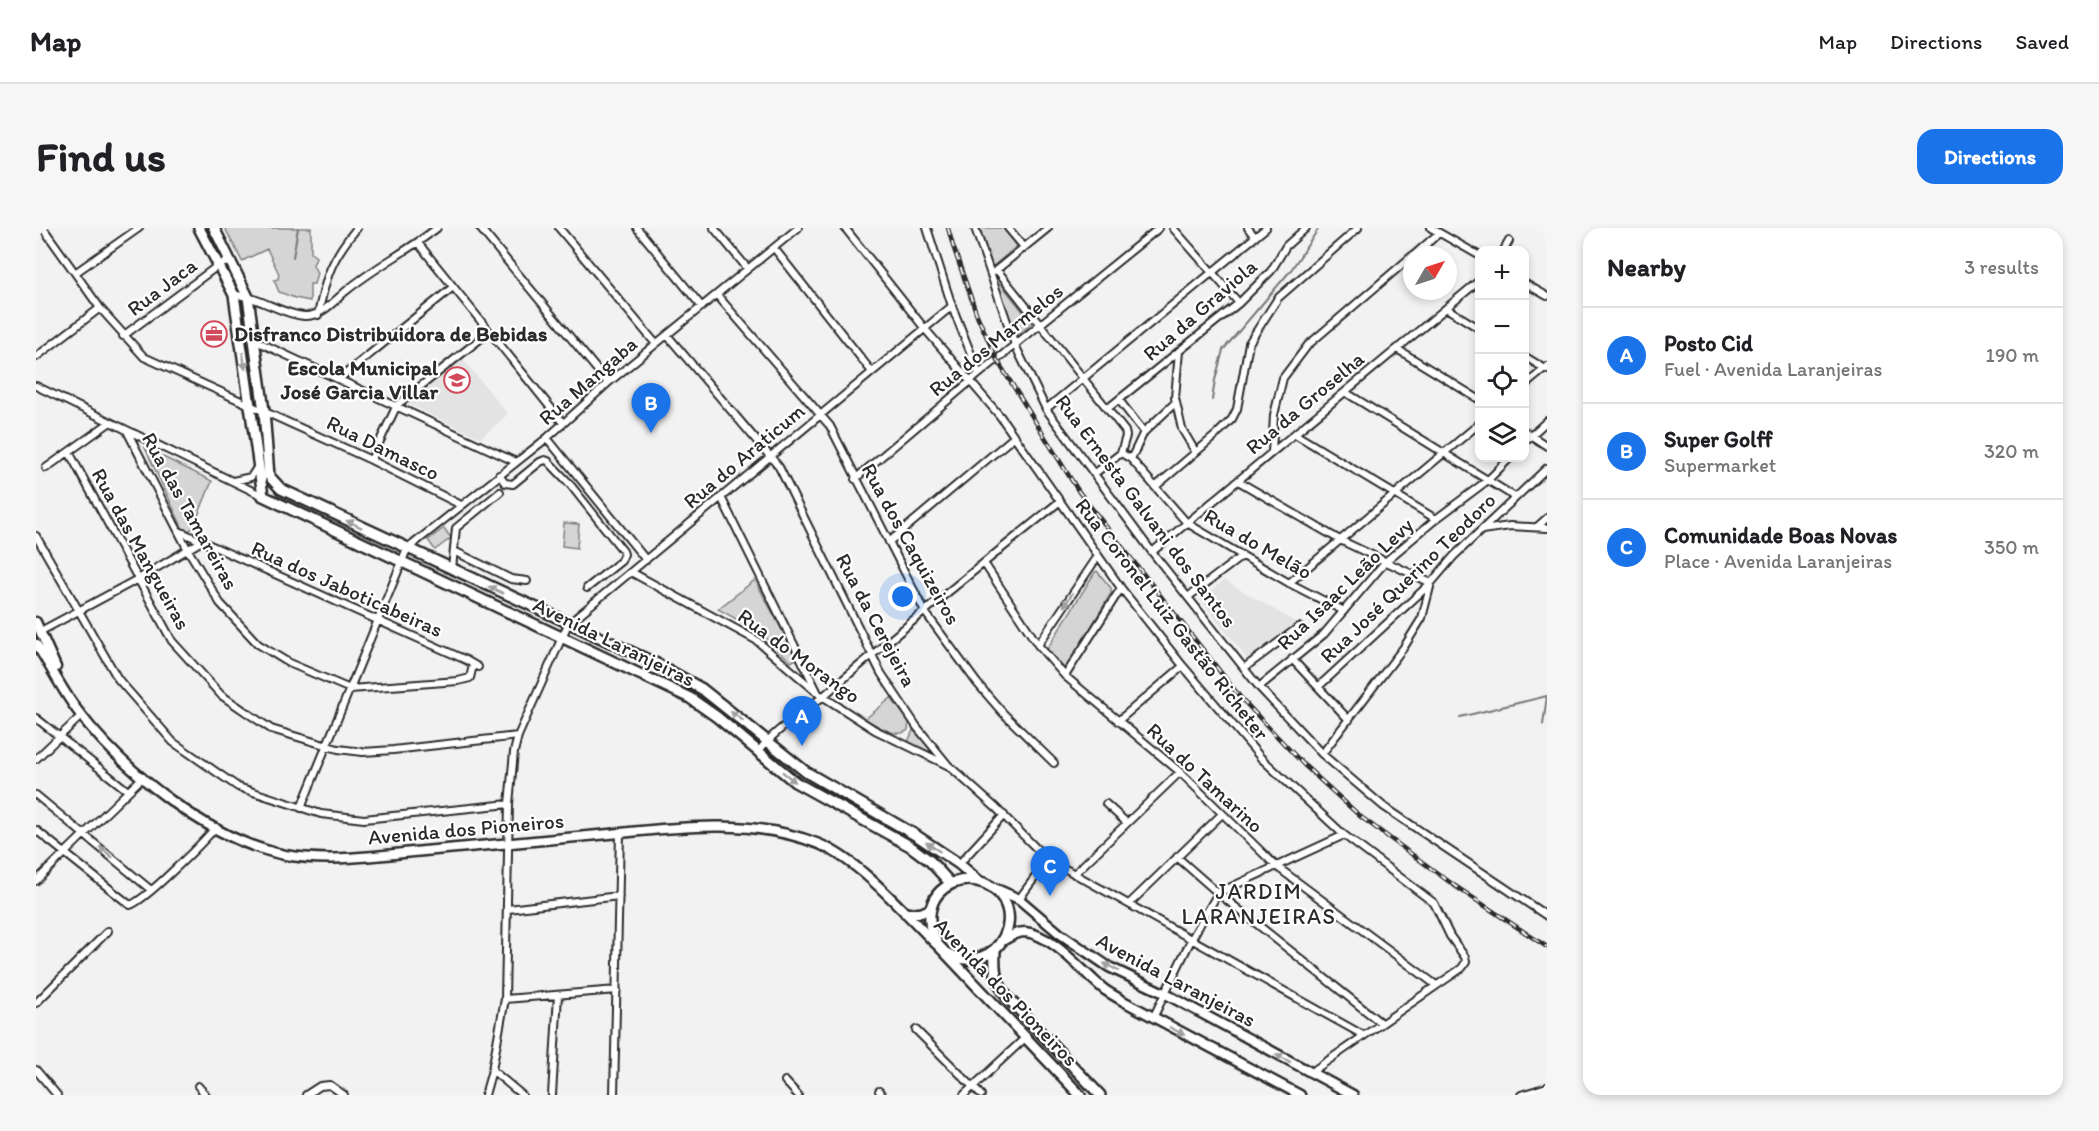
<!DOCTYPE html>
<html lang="en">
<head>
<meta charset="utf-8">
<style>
  body { margin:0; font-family:Itim,sans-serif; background:#f6f6f6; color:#202124 }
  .controls { position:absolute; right:18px; top:18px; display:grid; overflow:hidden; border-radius:12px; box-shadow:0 3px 9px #0003 }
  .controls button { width:54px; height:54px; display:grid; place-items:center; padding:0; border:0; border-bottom:2px solid #e0e0e0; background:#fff; color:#202124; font:30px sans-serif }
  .compass { position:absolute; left:1367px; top:18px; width:54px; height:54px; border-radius:50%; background:#fff; box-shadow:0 3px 9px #0003; rotate:51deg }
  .you { position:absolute; left:867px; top:369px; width:21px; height:21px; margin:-15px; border:4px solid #fff; border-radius:50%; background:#1a73e8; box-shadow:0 0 0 9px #1a73e833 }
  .badge { display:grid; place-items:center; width:39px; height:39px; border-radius:50%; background:#1a73e8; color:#fff; font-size:20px; font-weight:700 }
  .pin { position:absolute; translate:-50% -50px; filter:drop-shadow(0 2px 3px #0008) }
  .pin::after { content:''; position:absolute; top:32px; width:21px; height:18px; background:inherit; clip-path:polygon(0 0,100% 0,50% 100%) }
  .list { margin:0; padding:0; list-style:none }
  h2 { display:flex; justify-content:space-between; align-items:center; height:78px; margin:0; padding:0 24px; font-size:26px }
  h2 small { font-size:20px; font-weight:400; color:#757577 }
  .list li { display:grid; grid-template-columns:39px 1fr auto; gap:18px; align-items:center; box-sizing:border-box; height:96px; padding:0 24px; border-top:2px solid #e0e0e0 }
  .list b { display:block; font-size:22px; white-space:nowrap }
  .list p { margin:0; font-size:20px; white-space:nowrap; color:#757577 }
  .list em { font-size:20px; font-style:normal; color:#757577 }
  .icon { flex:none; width:33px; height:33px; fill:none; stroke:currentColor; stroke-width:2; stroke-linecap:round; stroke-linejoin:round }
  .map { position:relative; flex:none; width:1511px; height:867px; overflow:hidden; border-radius:18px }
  header { display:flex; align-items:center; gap:36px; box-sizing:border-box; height:84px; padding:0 30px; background:#fff; border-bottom:2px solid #e0e0e0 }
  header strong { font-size:28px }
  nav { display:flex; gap:33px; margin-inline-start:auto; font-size:21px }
  .intro { display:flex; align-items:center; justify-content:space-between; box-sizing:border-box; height:144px; padding:0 36px }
  h1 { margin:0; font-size:42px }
  .button { padding:15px 27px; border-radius:18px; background:#1a73e8; color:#fff; font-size:21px; font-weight:700 }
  main { display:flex; gap:36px; padding:0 36px }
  aside { flex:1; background:#fff; border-radius:18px; box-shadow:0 3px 9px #0003 }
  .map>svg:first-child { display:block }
  .built { fill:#e3e3e3 }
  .green { fill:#d5d5d5; stroke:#808080; stroke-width:1.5 }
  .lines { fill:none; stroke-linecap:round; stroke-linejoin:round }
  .stream { stroke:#787878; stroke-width:2 }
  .street-casing { stroke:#2b2b2b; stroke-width:10 }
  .secondary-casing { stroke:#2b2b2b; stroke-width:13 }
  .primary-casing { stroke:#2b2b2b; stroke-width:14 }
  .street { stroke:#fff; stroke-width:6 }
  .secondary { stroke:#fff; stroke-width:8 }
  .primary { stroke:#fff; stroke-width:9 }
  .rail-casing { stroke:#2b2b2b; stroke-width:4.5 }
  .rail { stroke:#fff; stroke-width:2; stroke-dasharray:7; stroke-linecap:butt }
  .oneway { fill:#a0a0a0 }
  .labels { text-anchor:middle; stroke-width:4.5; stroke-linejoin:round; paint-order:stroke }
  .street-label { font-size:21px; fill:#2b2b2b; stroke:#fff }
  .poi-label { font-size:21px; font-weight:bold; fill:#2b2b2b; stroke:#fff; text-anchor:start }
  .neighbourhood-label { font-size:22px; letter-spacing:1.5px; fill:#2b2b2b; stroke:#fff }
</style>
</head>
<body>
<header>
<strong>Map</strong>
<nav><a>Map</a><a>Directions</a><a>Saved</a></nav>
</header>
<div class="intro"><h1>Find us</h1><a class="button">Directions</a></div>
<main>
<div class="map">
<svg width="1511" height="867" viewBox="0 0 1511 867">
  <rect width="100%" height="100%" fill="#f2f2f2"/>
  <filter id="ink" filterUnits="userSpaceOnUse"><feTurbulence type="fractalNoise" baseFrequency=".0167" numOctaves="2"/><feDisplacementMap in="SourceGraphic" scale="12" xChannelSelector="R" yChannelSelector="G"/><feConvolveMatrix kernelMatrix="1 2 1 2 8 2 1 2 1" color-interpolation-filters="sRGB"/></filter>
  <g filter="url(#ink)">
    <path class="built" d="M425,129L472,186L445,210L370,175Z
      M1188,352L1263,396L1213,433L1164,371Z"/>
    <path class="green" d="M189,0H275V25L280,29L277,37L281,45L278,56H274V73L259,70L243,64L238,52L242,51L243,46L231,21L206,33Z
      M944,0H967L981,18L956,39Z
      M962,55L965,56L996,95L980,109L961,57Z
      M109,220L176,253L157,300L149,305Z
      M528,295L543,296L541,320L526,318Z
      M408,300L415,310L399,322L392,312Z
      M1061,343L1075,360V365L1032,439H1025L1011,422L1013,418L1059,344Z
      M719,352L760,428V431L755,434L724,404L682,381Z
      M619,442C655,460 689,481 718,509L717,515L618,448Z
      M855,470L873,494L872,502C861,512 841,497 829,491Z
      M877,502L894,519L893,523H888L872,514Z"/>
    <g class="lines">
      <path class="stream" d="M257,29L262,0
        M1176,172L1179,152L1187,122L1255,42L1283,0
        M1424,489L1511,468L1507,497"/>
      <g class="street-casing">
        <path id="street" d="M7,0L64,80L108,129L335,232L425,277
          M444,0L572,155
          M523,0L620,116
          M601,0L666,79
          M678,0L712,41
          M809,0L889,101L964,188L1085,360L1147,438L1225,530L1308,607L1398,675L1414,708L1429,729L1430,734L1426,740L1274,845
          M891,0L916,78L943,146
          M939,0L979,117L1010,181L1116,324L1223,459L1286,526L1347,578L1511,688
          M972,0L988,19
          M1137,0L1203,75
          M1212,0L1219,9
          M1395,0L1444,28
          M382,15L527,195
          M738,20L836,144
          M1468,22L1473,13
          M1378,27L1403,5
          M961,42L1089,203L1090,208L1085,225L1095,231L1151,295L1253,355L1308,383
          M959,43L1012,0
          M39,45L103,0
          M1488,55L1511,68
          M198,67C223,68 244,86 268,88C285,89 298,73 310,63C339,39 372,23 401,0
          M681,67L794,198L889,384L941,455L967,485L1018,535
          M1410,80L1444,101
          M282,87C290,48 295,31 321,0
          M631,107L743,239L845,445L881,499L912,537L960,580L1010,630L1327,807
          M87,108L184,36L196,33
          M218,112L480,234
          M1361,121L1444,172
          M1143,123L1139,170L1146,201L1159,223
          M1488,128L1511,142
          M0,129L64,80
          M303,151L417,59
          M0,158L227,268
          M1488,158L1511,139
          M1309,164L1479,269
          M1083,172L1108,204L1095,231
          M1010,181L1230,0
          M1071,181L1203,75L1235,43L1250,18L1270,0
          M91,203L152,322L184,375L222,416L253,435L314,461L422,453L434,450L437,437
          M1488,203L1511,218
          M1108,204L1140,174
          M1259,206L1400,291
          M511,210L610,332
          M1488,214L1511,193
          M33,224L136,413L185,467L235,501L302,521L327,524L357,522L482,508
          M1236,224L1238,187L1247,150L1272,117L1376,28
          M335,232L361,177L453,104
          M10,240L73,195
          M1058,246L1085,225
          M463,247L469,255L477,256L504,234L509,232L512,233L533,255L587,323L588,326L585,333L551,360
          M819,251L943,146L1123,0
          M197,253L215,249L222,238
          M1202,253L1304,312L1395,355L1386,390L1368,419L1286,526
          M1119,259L1180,207L1196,191L1201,181L1213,115L1242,70L1322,0
          M685,269L781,463
          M1502,298L1511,290
          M1446,302L1474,298L1511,300
          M143,303L430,432L442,439
          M0,308L82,451L137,514L202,559L285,586L328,591L473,576
          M853,314L979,208
          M418,323L475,351L491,353
          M1116,324L1444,52
          M948,335L1002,417L1029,448L1144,544L1240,638L1400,757
          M416,341L420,300L464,264
          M595,344L720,412L783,466L839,502L911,537
          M1253,355L1444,195
          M1152,369L1206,328
          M5,403L102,351L166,313
          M1002,417L1062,328
          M1256,431L1313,492
          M1208,440L1263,399
          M1029,448L1085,360
          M1223,459L1288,406L1350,333L1400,291L1452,252L1474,230
          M1282,459L1395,355L1418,328L1511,240
          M0,490L92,563
          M1082,493L1147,438
          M722,524C740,500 768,485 791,465C867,400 945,337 1023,274
          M0,531L46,487
          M0,567L115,662
          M1070,576L1091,595
          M265,580L371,321L511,210L572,155L762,0
          M0,602L94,677C109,673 167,614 180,599
          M1141,629L1182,665L1345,795
          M923,636L968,587
          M1038,646L1144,544
          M0,653L107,549
          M983,671L1003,644
          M1093,676L1186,586
          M472,681L583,668
          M469,771L581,762
          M0,775L72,703
          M1117,790L1155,712L1182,665L1308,607
          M880,802L945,867
          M0,842L21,867
          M456,842L486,867
          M749,853L762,867
          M162,858L170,867
          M843,863L846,867
          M270,867L284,858L294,857L308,867
          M449,867L456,842L469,771L473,576L478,524L482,508L532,396L916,78
          M516,867L522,767
          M578,867L584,605
          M928,867L989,810
          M1485,867L1511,859"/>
      </g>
      <g class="secondary-casing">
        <path id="secondary" d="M0,394L20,439
          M0,416C14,437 25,461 41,482C86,542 173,612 249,627C295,635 342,627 388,623C453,617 518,611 584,605C649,598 721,591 783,616C824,633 868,684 900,716
          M958,660L983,671L1023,705L1073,739L1128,765L1317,867
          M869,685H885L894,681
          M968,712C975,708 981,704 989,704C1018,707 1047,745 1069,762C1075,766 1082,770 1089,774L1264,867"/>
      </g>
      <g class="primary-casing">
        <path id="primary" d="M163,0L198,67L227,268L654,470L681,489L759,554L874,618L894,633L915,656
          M178,0L212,69L228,183L233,248L245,261L619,435L666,461L770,544L881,608L923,636L944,654
          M959,722C958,743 959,752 971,769L1064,867
          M910,725C964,753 998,677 948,655C938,651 927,651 917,655C890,667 889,696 902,717L1044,867"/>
      </g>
      <use href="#street" class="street"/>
      <use href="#secondary" class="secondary"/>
      <use href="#primary" class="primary"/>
      <g class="rail-casing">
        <path id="rail" d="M912,0L917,18L941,87L961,132L1043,264L1204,469L1268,537L1325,589L1419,658L1511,719"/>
      </g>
      <use href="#rail" class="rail"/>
    </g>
    <defs><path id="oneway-solid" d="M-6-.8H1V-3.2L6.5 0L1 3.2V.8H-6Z" transform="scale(1.5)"/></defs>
    <g class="oneway">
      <use href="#oneway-solid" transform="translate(208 133) rotate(82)"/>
      <use href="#oneway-solid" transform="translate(318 296) rotate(-155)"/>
      <use href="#oneway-solid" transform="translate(460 362) rotate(-155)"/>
      <use href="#oneway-solid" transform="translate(1032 372) rotate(124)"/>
      <use href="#oneway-solid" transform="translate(701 488) rotate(-142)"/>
      <use href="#oneway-solid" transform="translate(753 549) rotate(38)"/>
      <use href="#oneway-solid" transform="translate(897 619) rotate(-146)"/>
      <use href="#oneway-solid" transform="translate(70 624) rotate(-140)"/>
      <use href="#oneway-solid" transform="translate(1075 739) rotate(-152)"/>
      <use href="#oneway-solid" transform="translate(1141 803) rotate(28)"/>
      <use href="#oneway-solid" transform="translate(1247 830) rotate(-151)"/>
    </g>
  </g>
  <defs>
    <g id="office-ring" transform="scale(1.35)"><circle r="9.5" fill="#fff" stroke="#d1495b" stroke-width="1.5"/><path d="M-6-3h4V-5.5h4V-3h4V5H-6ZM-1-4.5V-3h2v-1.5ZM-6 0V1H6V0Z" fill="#d1495b"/></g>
    <g id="school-ring" transform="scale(1.35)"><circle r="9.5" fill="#fff" stroke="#d1495b" stroke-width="1.5"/><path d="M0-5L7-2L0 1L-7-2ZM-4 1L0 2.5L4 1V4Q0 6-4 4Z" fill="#d1495b"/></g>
  </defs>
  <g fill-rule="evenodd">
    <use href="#office-ring" x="178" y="106"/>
    <use href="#school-ring" x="421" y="152"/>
  </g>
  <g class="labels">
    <g class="street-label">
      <text transform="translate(126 59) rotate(-37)" y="7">Rua Jaca</text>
      <text transform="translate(1164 82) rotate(-41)" y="7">Rua da Graviola</text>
      <text transform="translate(960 112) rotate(-39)" y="7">Rua dos Marmelos</text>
      <text transform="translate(552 153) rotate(-41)" y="7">Rua Mangaba</text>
      <text transform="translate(1269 175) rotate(-40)" y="7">Rua da Groselha</text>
      <text transform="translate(347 220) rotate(26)" y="7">Rua Damasco</text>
      <text transform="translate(708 228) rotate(-40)" y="7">Rua do Araticum</text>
      <text transform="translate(154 283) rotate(61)" y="7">Rua das Tamareiras</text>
      <text transform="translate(1110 283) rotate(53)" y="7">Rua Ernesta Galvani dos Santos</text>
      <text transform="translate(875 316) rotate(61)" y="7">Rua dos Caquizeiros</text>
      <text transform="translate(1222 316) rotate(30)" y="7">Rua do Melão</text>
      <text transform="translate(105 321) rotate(61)" y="7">Rua das Mangueiras</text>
      <text transform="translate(1372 350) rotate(-44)" y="7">Rua José Querino Teodoro</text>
      <text transform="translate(1309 356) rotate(-44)" y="7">Rua Isaac Leão Levy</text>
      <text transform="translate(311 361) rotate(24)" y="7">Rua dos Jaboticabeiras</text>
      <text transform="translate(1136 391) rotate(52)" y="7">Rua Coronel Luiz Gastão Richeter</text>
      <text transform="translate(840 392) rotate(62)" y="7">Rua da Cerejeira</text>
      <text transform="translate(578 414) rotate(26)" y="7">Avenida Laranjeiras</text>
      <text transform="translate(763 428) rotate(36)" y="7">Rua do Morango</text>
      <text transform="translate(1169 550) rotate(43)" y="7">Rua do Tamarino</text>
      <text transform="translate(430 601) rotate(-5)" y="7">Avenida dos Pioneiros</text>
      <text transform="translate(1140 752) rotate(28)" y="7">Avenida Laranjeiras</text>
      <text transform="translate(970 764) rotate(46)" y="7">Avenida dos Pioneiros</text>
    </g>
    <g class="poi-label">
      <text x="198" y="113">Disfranco Distribuidora de Bebidas</text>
      <text x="402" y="147" text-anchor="end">Escola Municipal<tspan x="402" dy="24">José Garcia Villar</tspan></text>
    </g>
    <g class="neighbourhood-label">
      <text x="1223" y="671">JARDIM<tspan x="1223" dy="25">LARANJEIRAS</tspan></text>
    </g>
  </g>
</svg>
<div class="controls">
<button>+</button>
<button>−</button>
<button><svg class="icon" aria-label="locate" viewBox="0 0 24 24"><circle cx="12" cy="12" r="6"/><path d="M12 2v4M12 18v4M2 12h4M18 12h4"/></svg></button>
<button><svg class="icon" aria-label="layers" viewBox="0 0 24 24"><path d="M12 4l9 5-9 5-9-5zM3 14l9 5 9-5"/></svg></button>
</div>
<svg class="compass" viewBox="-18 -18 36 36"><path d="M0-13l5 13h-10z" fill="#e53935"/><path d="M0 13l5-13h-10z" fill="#757577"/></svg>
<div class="you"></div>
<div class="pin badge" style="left:766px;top:518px">A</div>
<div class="pin badge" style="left:615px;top:205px">B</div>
<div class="pin badge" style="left:1014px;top:668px">C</div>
</div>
<aside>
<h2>Nearby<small>3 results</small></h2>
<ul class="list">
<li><span class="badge">A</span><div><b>Posto Cid</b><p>Fuel · Avenida Laranjeiras</p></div><em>190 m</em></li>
<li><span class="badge">B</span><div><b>Super Golff</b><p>Supermarket</p></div><em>320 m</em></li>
<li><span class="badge">C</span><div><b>Comunidade Boas Novas</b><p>Place · Avenida Laranjeiras</p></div><em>350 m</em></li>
</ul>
</aside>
</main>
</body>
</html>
